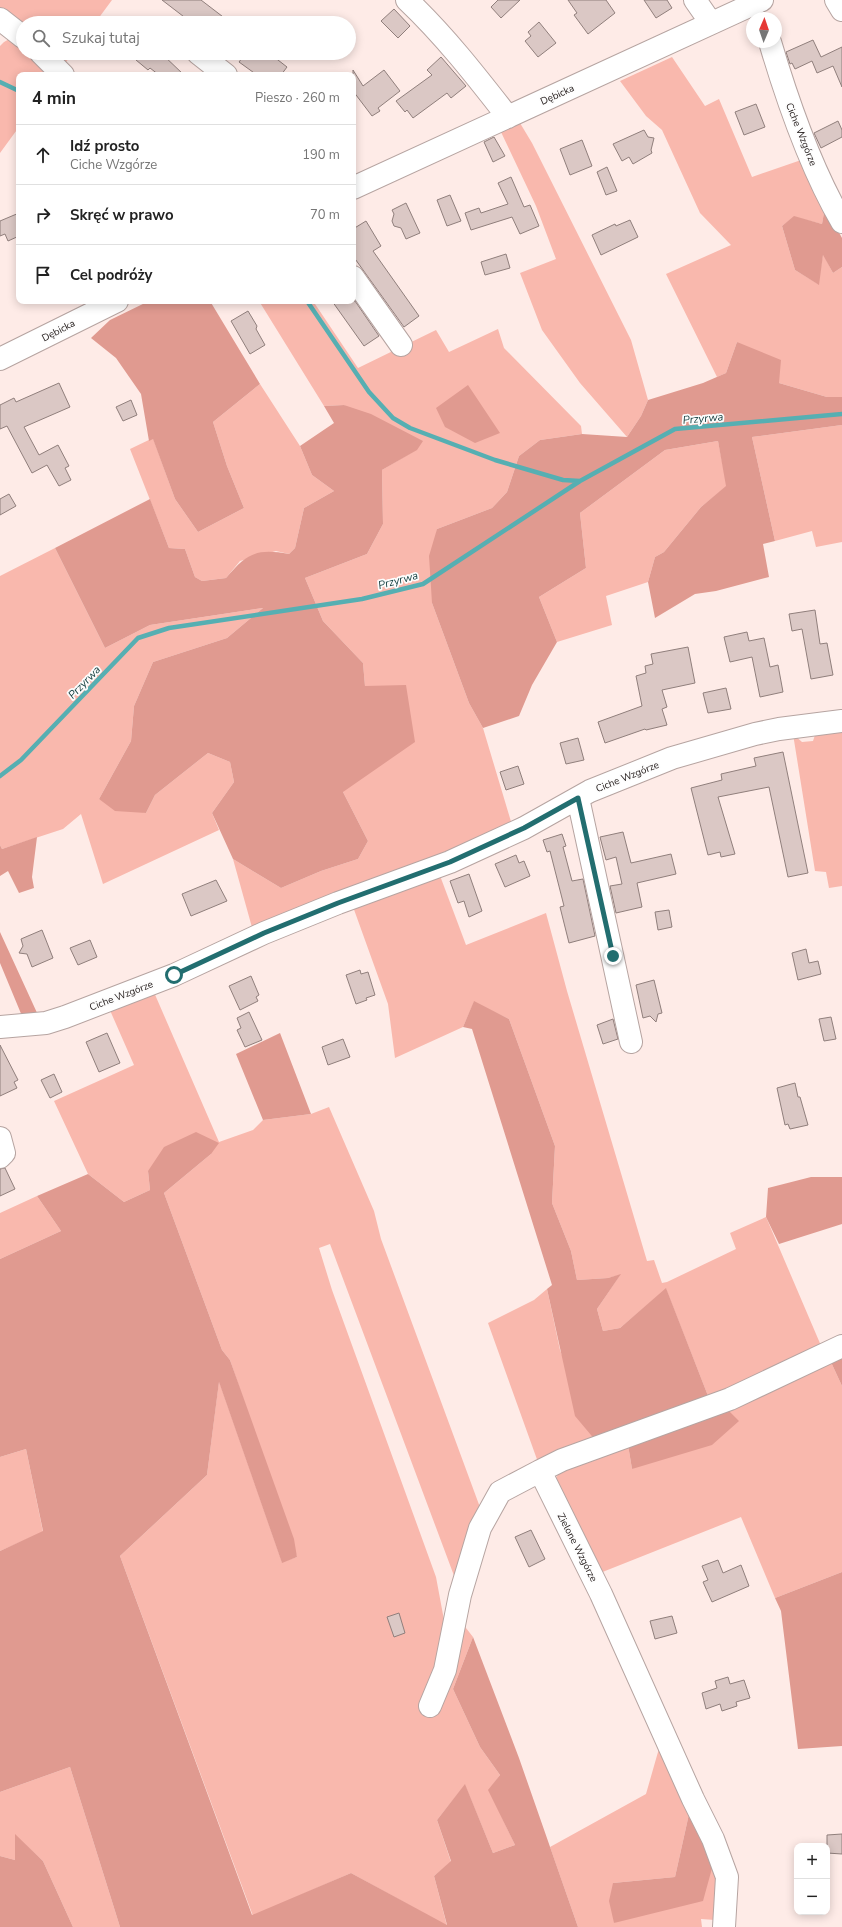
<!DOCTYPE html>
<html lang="pl">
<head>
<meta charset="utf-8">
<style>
  body { margin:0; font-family:"Nunito Sans",sans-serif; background:#f2f2f2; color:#222 }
  .controls { position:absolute; right:12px; bottom:12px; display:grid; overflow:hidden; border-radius:8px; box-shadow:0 2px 10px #0003 }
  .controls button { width:36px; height:36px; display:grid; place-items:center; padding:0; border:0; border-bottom:1px solid #e0e0e0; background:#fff; color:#222; font:20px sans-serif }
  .compass { position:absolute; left:746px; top:12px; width:36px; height:36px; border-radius:50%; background:#fff; box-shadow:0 2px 10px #0003; rotate:2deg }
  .stop { position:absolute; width:12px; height:12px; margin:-9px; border:3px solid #226e70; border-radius:50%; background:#fff }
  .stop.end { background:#226e70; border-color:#fff; box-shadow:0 1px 4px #0008 }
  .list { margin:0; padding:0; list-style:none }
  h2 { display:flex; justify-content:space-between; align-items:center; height:52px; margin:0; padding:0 16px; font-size:17px }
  h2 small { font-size:13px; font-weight:400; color:#767676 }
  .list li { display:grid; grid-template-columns:26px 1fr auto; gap:12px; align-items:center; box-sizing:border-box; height:60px; padding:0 16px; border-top:1px solid #e0e0e0 }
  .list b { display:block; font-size:15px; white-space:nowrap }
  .list p { margin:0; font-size:13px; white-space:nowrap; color:#767676 }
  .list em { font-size:13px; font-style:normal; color:#767676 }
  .icon { flex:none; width:22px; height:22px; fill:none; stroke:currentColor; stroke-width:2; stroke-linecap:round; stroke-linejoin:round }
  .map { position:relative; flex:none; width:842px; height:1927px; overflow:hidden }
  .search { position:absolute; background:#fff; box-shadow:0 2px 10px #0003; left:16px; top:16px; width:340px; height:44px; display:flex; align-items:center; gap:10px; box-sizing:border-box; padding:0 14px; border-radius:22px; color:#767676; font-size:15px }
  .panel { position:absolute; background:#fff; box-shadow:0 2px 10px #0003; left:16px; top:72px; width:340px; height:232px; border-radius:8px }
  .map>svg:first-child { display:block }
  .green { fill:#f9b8ad }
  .forest { fill:#e09a90 }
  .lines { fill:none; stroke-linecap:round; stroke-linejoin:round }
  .stream { stroke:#56afb2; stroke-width:4.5 }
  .building { fill:#dbc8c5; stroke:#907f7c }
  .minor-casing { stroke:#b6a4a1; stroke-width:24 }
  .minor { stroke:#fff; stroke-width:22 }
  .route { stroke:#226e70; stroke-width:5 }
  .labels { text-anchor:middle; stroke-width:3.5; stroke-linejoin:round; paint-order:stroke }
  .street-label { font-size:10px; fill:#282120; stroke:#fdfdfd }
  .water-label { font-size:11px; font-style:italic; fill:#164041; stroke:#fdfdfd }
</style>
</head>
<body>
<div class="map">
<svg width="842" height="1927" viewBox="0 0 842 1927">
  <rect width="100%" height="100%" fill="#feebe7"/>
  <path class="green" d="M0,0H112L95,23H23V30L0,14Z
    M13,37L23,46V53H31L55,75H19V127L0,153V46L4,42Z
    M49,53H73L63,66Z
    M672,57L705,106L719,99L752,177L807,158L825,207L822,224L794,217L782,226L795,270L818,284L823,254L833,273L842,267V397H827L779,383L737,342L726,373L717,377L666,274L731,245L700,213L662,130L646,116L620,81Z
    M520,123L532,143L631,340L648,400L641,416L627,437L580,383L542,330L520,273L556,259L536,206L501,132Z
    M259,301H313L358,368L436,330L449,352L498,329L504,348L581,426L582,434L540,440L519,456L507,492L492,508L437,529L432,603L469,703L483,728L512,825L253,931L233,859L281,888L321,871L358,859L368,841L343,792L365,686L363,663L323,621L305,578L367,554L383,524L382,470L414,451L344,405L324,406Z
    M260,384L300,446L312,475L334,491L304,508L295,548L289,554L276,551L240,561L226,578L202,581L195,577L185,549L169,548L130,449L153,438L175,499L198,532L244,508L227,466L213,422Z
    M842,425V542L816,547L812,531L775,541L752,437Z
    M718,441L727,486L701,507L664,552L655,557L648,582L606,596L612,625L557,642L539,597L586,568L580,513L665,450Z
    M55,548L105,648L150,625L263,608L227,638L153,662L134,706L131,741L99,799L146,813L155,795L208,753L230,762L234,782L212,813L219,830L103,884L81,814L63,829L2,849L0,845V576Z
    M842,729V886L829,888L826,872L815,871L793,734L802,742L813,741L816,732Z
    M439,873L466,945L546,913L567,991L647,1261L654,1260L662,1283L667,1282L736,1249L730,1233L766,1217L822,1348L710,1401L666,1289L620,1328L603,1331L597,1309L620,1275L608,1278L577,1280L571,1251L552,1203L555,1146L509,1019L474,1002L463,1027L395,1058L388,1004L352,904Z
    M153,990L219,1142L253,1130L263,1120L311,1114L329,1107L374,1211L381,1239L481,1510L456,1581L330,1244L319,1248L332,1290L436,1577L444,1620L449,1624L439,1668L422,1715L441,1704L459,1619L473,1637L453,1689L480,1747L500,1775L489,1790L515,1845L493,1853L465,1785L437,1820L451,1862L434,1876L447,1926L351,1873L253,1916L120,1556L207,1475L219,1381L282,1562L297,1557L230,1360L222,1350L164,1193L211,1154L148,1171L150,1190L124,1202L88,1174L54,1101L134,1065L109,1008Z
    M37,1196L61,1231L0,1259V1213Z
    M547,1289L560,1350L596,1441L539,1465L488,1323L534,1300Z
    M830,1360L842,1386V1572L775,1598L741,1517L600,1573L553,1483L560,1471L628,1445L632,1469L725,1407Z
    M26,1449L43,1532L0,1551V1457Z
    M660,1745L691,1805L675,1877L613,1883L614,1923L714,1861L721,1875L715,1920L701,1919L702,1927H578L550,1847L646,1794Z
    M70,1767L120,1927H73L43,1861L15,1835V1860L0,1856V1792Z"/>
  <path class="forest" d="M825,207L842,238V267L833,273L823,255L819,285L795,270L782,226L794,216L822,224Z
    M149,301H210L260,384L213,422L227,466L244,508L198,532L175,499L153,439L149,441L141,394L116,358L91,338L110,320Z
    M737,342L781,360L779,383L827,397H842V425L752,437L775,541L763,544L769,577L716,591L695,594L655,618L648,582L655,557L664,552L701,507L726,486L718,441L665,450L580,513L586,568L539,597L557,642L532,685L519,716L483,728L469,703L432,603L429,556L437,529L492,508L507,492L519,456L540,440L582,434L627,437L641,416L648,400L703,383L726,373Z
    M468,385L500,433L475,443L445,427L436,408Z
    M344,405L371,414L423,441L417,450L382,470L383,524L367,554L305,578L323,621L363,663L365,686L406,685L415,742L343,792L368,841L358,859L321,871L281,888L233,859L212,813L234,782L230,762L208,753L155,795L146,813L115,811L99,799L131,741L134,706L153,662L227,638L263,608L150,625L105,648L55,548L150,499L169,548L185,549L195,577L202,581L226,578C247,553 257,548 289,554L295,548L304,508L334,491L312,475L300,446L334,423L324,406Z
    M37,837L32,877L34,888L19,893L8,871L0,876V845L2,849Z
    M0,932L38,1015L22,1016L0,963Z
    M474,1001L509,1019L555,1146L552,1203L571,1251L577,1280L608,1278L621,1274L597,1309L603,1331L620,1328L666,1288L710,1401L596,1441L575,1416L547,1289L552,1285L472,1029L463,1027Z
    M280,1033L311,1114L263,1120L236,1054Z
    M196,1132L219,1143L211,1154L164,1193L222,1350L230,1360L294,1539L297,1557L282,1563L219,1382L207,1475L120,1556L252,1915L351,1873L447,1925L434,1876L451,1861L437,1820L465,1784L493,1853L515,1845L488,1790L500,1775L480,1747L453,1689L473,1637L519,1758L578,1927H120L70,1767L0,1792V1551L43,1531L26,1449L0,1457V1259L61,1231L37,1196L88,1174L124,1202L150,1190L148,1171L164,1147Z
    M811,1177H842V1224L779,1244L766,1217L768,1188Z
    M842,1355V1386L830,1360Z
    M725,1407L739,1421L712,1445L632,1469L628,1445Z
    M842,1572V1746L798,1749L781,1611L775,1598Z
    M691,1805L714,1861L703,1901L614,1923L609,1901L613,1883L675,1877Z
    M15,1834L43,1861L73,1927H0V1856L15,1860Z"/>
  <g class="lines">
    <path class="stream" d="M0,82L19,91
      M307,301L369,392L393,418L410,428L495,460L563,480L580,481
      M0,776L21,760L138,638L169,628L362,599L423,584L580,481L675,429L842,414"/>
  </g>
  <path class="building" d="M162,0H201L231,23H192Z
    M498,0H520L501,18L491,7Z
    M568,0H606L615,13L588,34L574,15L577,13Z
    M644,0H667L672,8L656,18Z
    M394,9L410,26L398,38L381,21Z
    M539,22L556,43L538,57L525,41L531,36L528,32Z
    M813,40L821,57L842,47V87L833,66L817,73L812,61L795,69L792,63L790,64L786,52Z
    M142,53H161L184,75H159L150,68L148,70L136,60Z
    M246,53H269L287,67L281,75H257L239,62Z
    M441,57L466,86L451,98L447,93L413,118L407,110L405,112L396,101L432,75L427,70Z
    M353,70L363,86L384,70L400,91L378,108L380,111L372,116L353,91Z
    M756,104L765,127L744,135L735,112Z
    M838,121L842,130V137L821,148L814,133Z
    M644,130L648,137L654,138L651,150L652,153L633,164L629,157L622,161L613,144Z
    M494,137L505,156L493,162L484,142Z
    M582,140L592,166L570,175L560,149Z
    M607,167L617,191L606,195L597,172Z
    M511,177L524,207L530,205L539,226L520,234L512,217L471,230L465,213L479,208L481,213L508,204L498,183Z
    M450,195L461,221L447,226L437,200Z
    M406,203L420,233L406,239L401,228L394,226L392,221L394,214L392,210Z
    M19,213V236L8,241L5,234L0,236V221Z
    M630,220L638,237L601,255L592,235L615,224L616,226Z
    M366,221L381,246L373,251L419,316L404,327L353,256V229Z
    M506,254L510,268L485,275L481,262Z
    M332,301H355L379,336L364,346Z
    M248,311L257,326L256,329L265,345L250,354L231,321Z
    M59,383L70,407L24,427L39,455L58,445L69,466L65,468L71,480L59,486L47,465L32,473L7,426L0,429V405L14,398L16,402Z
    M131,400L137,415L123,421L116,407Z
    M9,494L16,506L0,515V499Z
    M815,610L820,644L827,643L833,675L811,679L802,629L792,631L789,614Z
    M747,632L749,641L764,638L770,667L778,665L783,692L760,697L752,657L730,662L724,637Z
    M688,647L695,683L662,690L667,707L662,709L667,725L646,730L645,729L605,743L598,722L642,706L636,676L646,673L645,666L653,664L651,654Z
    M726,688L731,709L708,713L703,693Z
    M578,738L584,760L566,764L560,743Z
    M783,752L808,873L788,877L769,787L718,797L735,854L721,857L720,852L708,855L691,788L722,780L721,774L756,766L754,758Z
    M518,766L524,784L506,790L500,772Z
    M623,832L631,863L671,854L676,874L637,883L642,907L616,913L610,886L622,884L616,857L606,860L600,837Z
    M562,834L566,846L563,847L572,881L583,879L595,936L569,943L560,907L564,906L550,851L547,852L543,840Z
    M516,855L519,863L524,861L530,876L505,887L495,864Z
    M469,874L482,911L469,917L464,901L458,903L450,881Z
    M216,880L227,901L191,916L182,894Z
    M669,910L672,927L658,930L655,912Z
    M42,930L53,958L32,967L27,954L19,953L23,946L21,939Z
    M90,940L97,957L78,965L70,948Z
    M806,949L809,963L818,961L821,974L798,980L792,953Z
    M360,970L361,974L368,972L375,995L366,998L367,1000L356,1004L346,975Z
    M251,976L259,995L256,997L258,1001L240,1010L229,986Z
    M654,980L662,1013L658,1014L656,1022L650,1016L643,1018L636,985Z
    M249,1012L262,1040L245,1047L237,1030L241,1028L237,1018Z
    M831,1017L836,1039L824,1041L819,1019Z
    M613,1019L618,1039L603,1044L597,1025Z
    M107,1033L120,1063L99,1072L86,1042Z
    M343,1039L350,1057L328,1065L322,1047Z
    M0,1045L18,1080L14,1082L17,1088L0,1096Z
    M54,1074L62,1092L50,1098L41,1080Z
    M795,1083L798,1097H800L808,1125L790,1129L788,1124L785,1125L777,1088Z
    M5,1168L15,1189L0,1196V1169Z
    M531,1530L545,1559L529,1567L515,1537Z
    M718,1560L723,1573L741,1565L749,1586L712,1602L703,1582L708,1580L702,1566Z
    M399,1613L405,1633L394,1637L387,1617Z
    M672,1616L677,1633L655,1639L650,1621Z
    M728,1677L730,1684L744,1680L750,1698L736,1702L737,1706L722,1711L720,1704L706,1709L702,1693L717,1688L715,1681Z
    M842,1834V1854L827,1853V1835Z"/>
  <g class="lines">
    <g class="minor-casing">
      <path id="minor" d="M407,0C445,36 476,76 508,117
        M695,0L711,23
        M836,0L842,10
        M0,19L23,37
        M770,42C788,103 810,167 842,222
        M41,53L63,75
        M198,53L226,75
        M353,188L762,0
        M353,277L401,345
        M0,359L117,301
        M578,798L631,1042
        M0,1027L46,1023L65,1017L174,975L264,933L338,903L450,862L524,828L590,791L672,758L755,734L779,729L842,721
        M0,1138L4,1153L0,1157
        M430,1706L445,1670L460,1595L480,1528L500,1492L540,1471
        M724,1927L727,1877L713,1839L693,1799L601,1594L540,1471L562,1460L730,1399L842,1346"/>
    </g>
    <use href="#minor" class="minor"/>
  </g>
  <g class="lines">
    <path class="route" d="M174,975L264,933L338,903L450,862L524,828L578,798L613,956"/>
  </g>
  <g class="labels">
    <g class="street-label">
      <text transform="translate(557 94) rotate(-24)" y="4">Dębicka</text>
      <text transform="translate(802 134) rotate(68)" y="4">Ciche Wzgórze</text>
      <text transform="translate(58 330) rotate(-27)" y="4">Dębicka</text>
      <text transform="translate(627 776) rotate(-22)" y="4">Ciche Wzgórze</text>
      <text transform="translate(121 995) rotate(-21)" y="4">Ciche Wzgórze</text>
      <text transform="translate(578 1547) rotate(63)" y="4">Zielone Wzgórze</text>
    </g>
    <g class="water-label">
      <text transform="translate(703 418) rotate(-5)" y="4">Przyrwa</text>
      <text transform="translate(398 580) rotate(-15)" y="4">Przyrwa</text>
      <text transform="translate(84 682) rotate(-46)" y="4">Przyrwa</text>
    </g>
  </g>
</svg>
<div class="controls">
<button>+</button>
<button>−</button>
</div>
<svg class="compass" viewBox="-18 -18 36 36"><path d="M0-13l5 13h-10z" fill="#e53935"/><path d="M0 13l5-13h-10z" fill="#767676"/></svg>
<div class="stop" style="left:174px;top:975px"></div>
<div class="stop end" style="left:613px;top:956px"></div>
<div class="search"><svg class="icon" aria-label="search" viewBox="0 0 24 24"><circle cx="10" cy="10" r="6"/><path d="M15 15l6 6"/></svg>Szukaj tutaj</div>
<section class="panel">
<h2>4 min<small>Pieszo · 260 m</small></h2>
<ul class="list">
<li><svg class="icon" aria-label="ahead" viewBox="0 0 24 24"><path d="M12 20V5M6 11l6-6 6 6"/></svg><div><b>Idź prosto</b><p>Ciche Wzgórze</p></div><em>190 m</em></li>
<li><svg class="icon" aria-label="right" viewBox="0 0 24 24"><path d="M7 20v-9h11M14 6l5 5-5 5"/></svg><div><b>Skręć w prawo</b></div><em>70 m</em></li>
<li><svg class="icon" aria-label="arrive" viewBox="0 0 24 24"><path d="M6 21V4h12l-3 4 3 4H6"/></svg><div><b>Cel podróży</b></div></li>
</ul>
</section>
</div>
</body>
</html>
